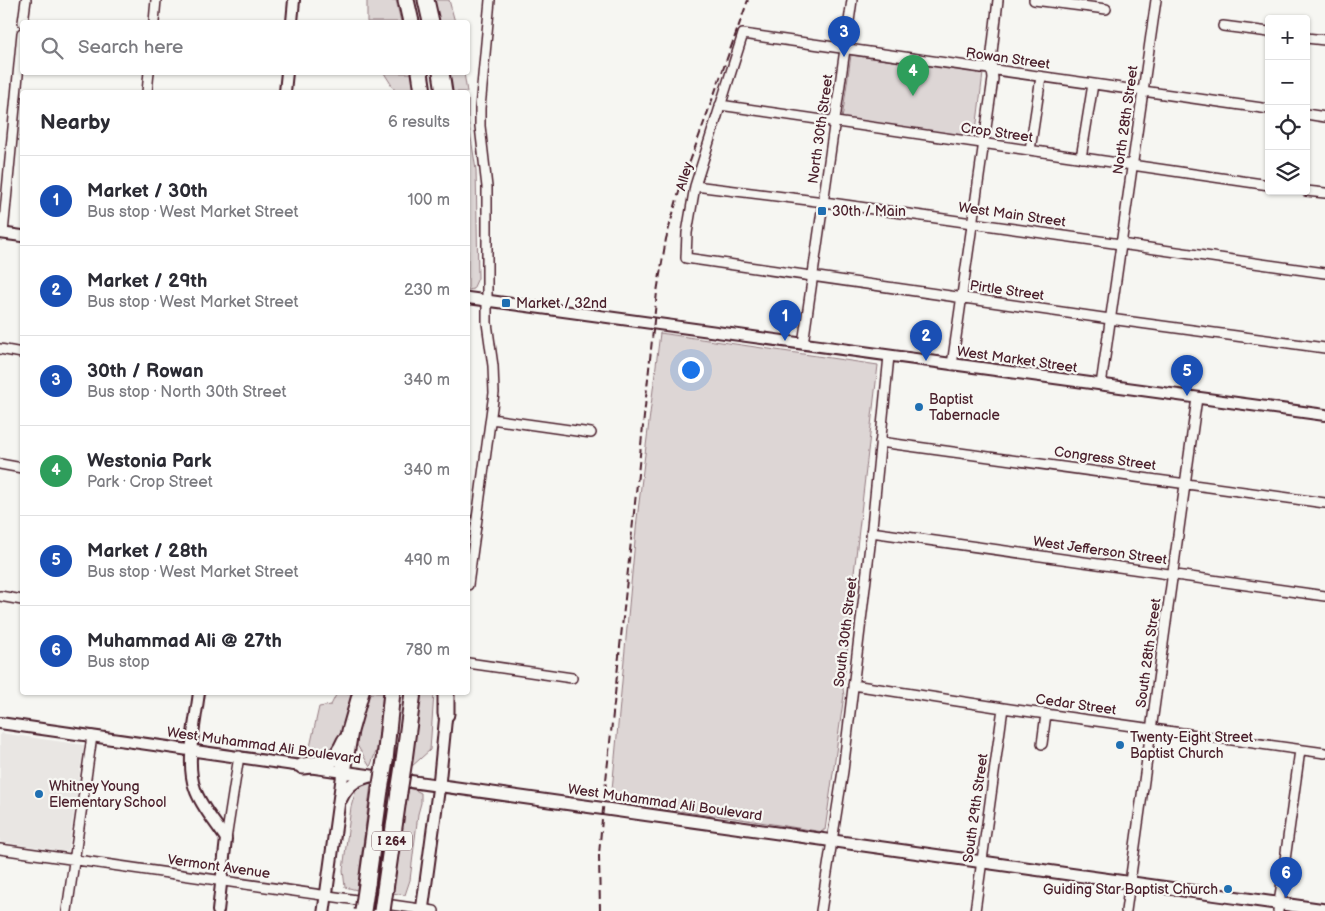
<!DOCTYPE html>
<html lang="en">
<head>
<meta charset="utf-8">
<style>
  body { margin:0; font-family:"Balsamiq Sans",sans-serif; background:#f2f2f3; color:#2b2b33 }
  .controls { position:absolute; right:15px; top:15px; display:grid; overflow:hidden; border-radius:5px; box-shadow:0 1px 4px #0004 }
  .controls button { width:45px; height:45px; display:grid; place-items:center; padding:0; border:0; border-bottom:1px solid #e1e1e2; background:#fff; color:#2b2b33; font:25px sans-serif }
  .you { position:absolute; left:690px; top:369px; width:18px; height:18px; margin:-12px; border:4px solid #fff; border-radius:50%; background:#1a73e8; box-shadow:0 0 0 8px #1a73e833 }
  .badge { display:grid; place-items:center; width:32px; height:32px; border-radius:50%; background:#d93025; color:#fff; font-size:16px; font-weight:700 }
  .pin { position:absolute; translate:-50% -41px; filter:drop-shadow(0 1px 2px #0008) }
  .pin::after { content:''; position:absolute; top:26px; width:18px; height:15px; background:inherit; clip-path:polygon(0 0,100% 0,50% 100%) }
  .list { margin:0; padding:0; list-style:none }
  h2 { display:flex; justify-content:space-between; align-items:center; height:65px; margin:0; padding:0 20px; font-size:21px }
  h2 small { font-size:16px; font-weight:400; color:#7c7c81 }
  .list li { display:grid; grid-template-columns:32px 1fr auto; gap:15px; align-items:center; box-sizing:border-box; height:90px; padding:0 20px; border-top:1px solid #e1e1e2 }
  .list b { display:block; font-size:19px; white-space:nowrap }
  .list p { margin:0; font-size:16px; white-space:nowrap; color:#7c7c81 }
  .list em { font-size:16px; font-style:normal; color:#7c7c81 }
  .icon { flex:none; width:28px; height:28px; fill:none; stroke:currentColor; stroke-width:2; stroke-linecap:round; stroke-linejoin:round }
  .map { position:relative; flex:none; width:1325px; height:911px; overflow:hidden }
  .search { position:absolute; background:#fff; box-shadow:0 1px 4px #0004; left:20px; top:20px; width:450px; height:55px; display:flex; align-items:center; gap:12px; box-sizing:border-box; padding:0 18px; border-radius:5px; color:#7c7c81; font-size:19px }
  .panel { position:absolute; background:#fff; box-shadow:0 1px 4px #0004; left:20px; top:90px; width:450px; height:605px; border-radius:5px }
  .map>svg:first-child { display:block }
  .built { fill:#e9e6e3 }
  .green { fill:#ddd6d5; stroke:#947a80 }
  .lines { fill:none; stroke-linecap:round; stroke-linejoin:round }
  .minor-casing { stroke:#4a1f2b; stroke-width:12 }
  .tertiary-casing { stroke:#4a1f2b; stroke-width:14 }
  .secondary-casing { stroke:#4a1f2b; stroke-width:15 }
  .motorway-casing { stroke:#4a1f2b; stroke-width:19 }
  .minor { stroke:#f6f6f2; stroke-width:9 }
  .tertiary { stroke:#f6f6f2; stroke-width:10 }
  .secondary { stroke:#f6f6f2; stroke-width:11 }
  .motorway { stroke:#f6f6f2; stroke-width:15 }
  .rail { stroke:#4a1f2b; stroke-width:2; stroke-dasharray:8 4; stroke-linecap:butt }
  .motorway-bridge-casing { stroke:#4a1f2b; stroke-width:19; stroke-linecap:butt }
  .motorway-bridge { stroke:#f6f6f2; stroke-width:15 }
  .poi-dot { fill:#1f6fb2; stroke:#f6f6f2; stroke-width:2 }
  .labels { text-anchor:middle; stroke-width:4.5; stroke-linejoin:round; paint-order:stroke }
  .shield { fill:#f6f6f2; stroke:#7e6067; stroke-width:1 }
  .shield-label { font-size:12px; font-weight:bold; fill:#4a1f2b }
  .street-label { font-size:14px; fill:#4a1f2b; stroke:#f6f6f2 }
  .poi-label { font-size:14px; fill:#4a1f2b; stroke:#f6f6f2; text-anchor:start }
</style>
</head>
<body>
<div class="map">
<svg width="1325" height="911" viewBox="0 0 1325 911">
  <rect width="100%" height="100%" fill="#f6f6f2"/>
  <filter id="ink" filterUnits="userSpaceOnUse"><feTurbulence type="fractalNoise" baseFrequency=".02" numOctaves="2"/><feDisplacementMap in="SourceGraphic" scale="10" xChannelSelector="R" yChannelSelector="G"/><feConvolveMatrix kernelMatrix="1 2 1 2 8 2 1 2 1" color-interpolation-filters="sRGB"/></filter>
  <g filter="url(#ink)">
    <path class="built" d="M0,733L84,745L68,852L0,842Z"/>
    <path class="green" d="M367,0H396L401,22H367Z
      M433,0H449L455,22H439Z
      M851,55L983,73L975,139L842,119Z
      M384,73H412L417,92H396Z
      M447,73H464L467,92H451Z
      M468,100V119L476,170L478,278L473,289L468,290Z
      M660,333L878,365L854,573L856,576L843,689L844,695L825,830H823V832L715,815L713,816L611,801L637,519Z
      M337,693H355L339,744L331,752L308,756L319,707L331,705Z
      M369,693H383L377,749L370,767L357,745L359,726Z
      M419,693H434L430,750L411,767Z
      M369,782L371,784L357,890L345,887L343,870L351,807L356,790Z
      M405,787L415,790L421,793V803L418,814L410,880L405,895L392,893Z"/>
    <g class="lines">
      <g class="minor-casing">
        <path id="minor" d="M1034,0L1106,9
          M23,22L26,0
          M154,22L156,0
          M1223,26L1269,32
          M1306,38L1325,40
          M147,92L149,72
          M720,105L1269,185
          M1269,109L743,34L695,186L687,233L686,258L1110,319L1325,348
          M1306,114L1325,117
          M1030,150L1041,77
          M1081,158L1093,84
          M695,186L824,202L1325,273
          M1306,191L1325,193
          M3,233L22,33
          M803,344L852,0
          M0,349L22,353
          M952,365L993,79L991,61L998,0
          M1101,385L1156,0
          M491,419L591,433
          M880,442L1325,503
          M0,464L22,468
          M871,532L1325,596
          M468,585L494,393L493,366L487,323V187L480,126V108L490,0
          M0,596L22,600
          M468,663L572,678
          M853,685L1003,708L1325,753
          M1042,744L1046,714
          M226,839L239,756
          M0,849L434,911
          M67,911L92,736
          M821,911L843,771L871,537L889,356
          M975,911L1003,708
          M1126,911L1197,398
          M1278,911L1300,750"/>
      </g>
      <g class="tertiary-casing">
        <path id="tertiary" d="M292,22L294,0
          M285,92L287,72
          M0,233L22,236
          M468,298L1325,415
          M199,692C196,720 185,762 195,789C201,807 216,823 226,839L218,911
          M0,723L343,772"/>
      </g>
      <g class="secondary-casing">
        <path id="secondary" d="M341,799C347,786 355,780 370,776
          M324,911L343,772L1325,910
          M422,911L439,785L446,714"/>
      </g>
      <g class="motorway-casing">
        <path id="motorway" d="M406,0L411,22
          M426,0L431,22
          M420,72L423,92
          M441,72L444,92
          M446,692V714
          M385,760L392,692
          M404,760L413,692
          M303,766C326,763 335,764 345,741
          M343,772L350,731L361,692
          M367,884L380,790
          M385,890L399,792"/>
      </g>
      <use href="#minor" class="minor"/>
      <use href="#tertiary" class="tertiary"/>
      <use href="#secondary" class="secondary"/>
      <use href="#motorway" class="motorway"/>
      <path class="rail" d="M600,911L599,855L602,819L657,292L666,239L679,192L748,0"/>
      <g class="motorway-bridge-casing">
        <path id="motorway-bridge" d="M380,790L385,760
          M399,792L404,760
          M363,911L367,884
          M382,911L385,890"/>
      </g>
      <use href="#motorway-bridge" class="motorway-bridge"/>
    </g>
  </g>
  <g class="poi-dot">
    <rect x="817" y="206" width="10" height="10" rx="2.5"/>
    <rect x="501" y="298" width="10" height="10" rx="2.5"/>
    <circle cx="919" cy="407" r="5"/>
    <circle cx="1120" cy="745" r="5"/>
    <circle cx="39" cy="794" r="5"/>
    <circle cx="1228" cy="889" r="5"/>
  </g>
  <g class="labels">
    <rect class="shield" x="372" y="831.5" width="40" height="19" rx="4"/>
    <g class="shield-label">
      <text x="392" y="845">I 264</text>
    </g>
    <g class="street-label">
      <text transform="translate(1008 58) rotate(8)" y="5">Rowan Street</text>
      <text transform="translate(1125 120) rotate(-82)" y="5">North 28th Street</text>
      <text transform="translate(820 129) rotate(-82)" y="5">North 30th Street</text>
      <text transform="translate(997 132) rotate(8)" y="5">Crop Street</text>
      <text transform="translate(684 176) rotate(-74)" y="5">Alley</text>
      <text transform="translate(1012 214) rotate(8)" y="5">West Main Street</text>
      <text transform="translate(1007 290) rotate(8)" y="5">Pirtle Street</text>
      <text transform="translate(1017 359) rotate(8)" y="5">West Market Street</text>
      <text transform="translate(1105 458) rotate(8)" y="5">Congress Street</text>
      <text transform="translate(1100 550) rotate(8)" y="5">West Jefferson Street</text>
      <text transform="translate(845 632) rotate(-83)" y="5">South 30th Street</text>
      <text transform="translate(1148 653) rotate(-82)" y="5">South 28th Street</text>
      <text transform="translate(1076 704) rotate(8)" y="5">Cedar Street</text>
      <text transform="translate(264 745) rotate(8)" y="5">West Muhammad Ali Boulevard</text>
      <text transform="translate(665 802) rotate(8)" y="5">West Muhammad Ali Boulevard</text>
      <text transform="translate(975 808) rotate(-82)" y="5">South 29th Street</text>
      <text transform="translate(219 866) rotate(8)" y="5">Vermont Avenue</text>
    </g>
    <g class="poi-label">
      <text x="832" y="216">30th / Main</text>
      <text x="516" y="308">Market / 32nd</text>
      <text x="929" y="404">Baptist<tspan x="929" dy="16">Tabernacle</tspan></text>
      <text x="1130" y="742">Twenty-Eight Street<tspan x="1130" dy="16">Baptist Church</tspan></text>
      <text x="49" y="791">Whitney Young<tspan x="49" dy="16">Elementary School</tspan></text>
      <text x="1218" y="894" text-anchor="end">Guiding Star Baptist Church</text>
    </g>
  </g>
</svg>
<div class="controls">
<button>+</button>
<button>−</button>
<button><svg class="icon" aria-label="locate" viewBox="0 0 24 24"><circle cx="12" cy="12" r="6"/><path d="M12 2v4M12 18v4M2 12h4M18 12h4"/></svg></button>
<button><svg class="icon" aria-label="layers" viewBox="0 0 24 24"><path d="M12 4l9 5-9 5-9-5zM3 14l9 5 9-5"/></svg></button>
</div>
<div class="you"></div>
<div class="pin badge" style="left:785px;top:341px;background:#1a4fb4">1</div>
<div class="pin badge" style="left:926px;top:361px;background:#1a4fb4">2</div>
<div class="pin badge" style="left:844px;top:57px;background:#1a4fb4">3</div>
<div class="pin badge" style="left:913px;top:96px;background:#2e9e5b">4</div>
<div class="pin badge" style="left:1187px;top:396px;background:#1a4fb4">5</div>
<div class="pin badge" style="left:1286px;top:898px;background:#1a4fb4">6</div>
<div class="search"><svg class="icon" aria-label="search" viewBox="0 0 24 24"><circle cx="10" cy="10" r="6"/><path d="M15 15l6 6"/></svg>Search here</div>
<section class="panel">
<h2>Nearby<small>6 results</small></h2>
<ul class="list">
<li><span class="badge" style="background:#1a4fb4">1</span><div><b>Market / 30th</b><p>Bus stop · West Market Street</p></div><em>100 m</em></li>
<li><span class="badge" style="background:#1a4fb4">2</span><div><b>Market / 29th</b><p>Bus stop · West Market Street</p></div><em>230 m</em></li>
<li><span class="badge" style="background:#1a4fb4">3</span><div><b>30th / Rowan</b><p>Bus stop · North 30th Street</p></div><em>340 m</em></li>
<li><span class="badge" style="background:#2e9e5b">4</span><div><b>Westonia Park</b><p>Park · Crop Street</p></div><em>340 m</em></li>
<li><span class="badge" style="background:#1a4fb4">5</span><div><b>Market / 28th</b><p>Bus stop · West Market Street</p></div><em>490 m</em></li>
<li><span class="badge" style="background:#1a4fb4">6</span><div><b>Muhammad Ali @ 27th</b><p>Bus stop</p></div><em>780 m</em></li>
</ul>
</section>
</div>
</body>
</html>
